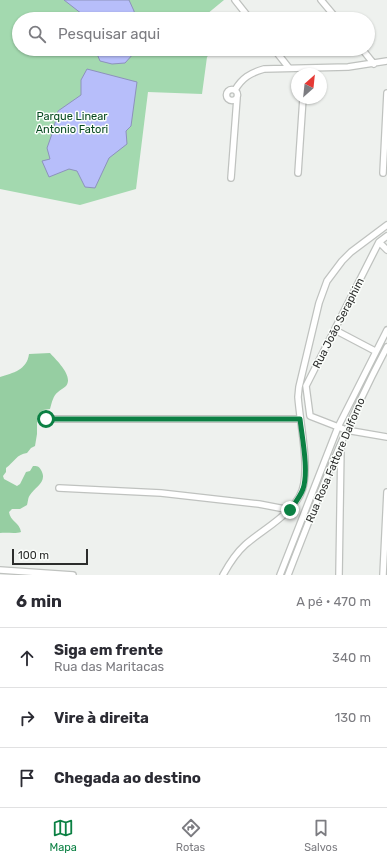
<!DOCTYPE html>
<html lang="pt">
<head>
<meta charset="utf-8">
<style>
  body { margin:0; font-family:Rubik,sans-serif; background:#f2f2f3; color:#2b2b33 }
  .compass { position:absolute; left:291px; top:68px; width:36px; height:36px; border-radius:50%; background:#fff; box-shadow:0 1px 3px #0004; rotate:27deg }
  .scale { position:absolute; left:12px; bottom:10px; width:76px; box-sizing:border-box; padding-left:4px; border:2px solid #2c2d2c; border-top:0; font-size:11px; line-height:14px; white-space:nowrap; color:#2c2d2c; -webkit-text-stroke:3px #fbfefb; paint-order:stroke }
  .stop { position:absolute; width:12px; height:12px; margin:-9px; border:3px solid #0b8043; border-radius:50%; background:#fff }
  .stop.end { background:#0b8043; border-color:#fff; box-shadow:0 1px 4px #0008 }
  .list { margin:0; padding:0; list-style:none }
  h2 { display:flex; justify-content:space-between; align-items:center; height:52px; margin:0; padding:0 16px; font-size:17px }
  h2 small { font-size:13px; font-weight:400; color:#7c7c81 }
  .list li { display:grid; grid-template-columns:26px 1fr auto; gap:12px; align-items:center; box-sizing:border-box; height:60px; padding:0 16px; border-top:1px solid #e1e1e2 }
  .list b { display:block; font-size:15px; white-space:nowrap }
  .list p { margin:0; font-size:13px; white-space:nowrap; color:#7c7c81 }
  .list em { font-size:13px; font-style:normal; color:#7c7c81 }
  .icon { flex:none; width:22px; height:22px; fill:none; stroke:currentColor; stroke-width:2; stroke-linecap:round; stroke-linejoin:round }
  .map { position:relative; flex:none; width:387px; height:575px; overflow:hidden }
  .search { position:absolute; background:#fff; box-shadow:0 1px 3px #0004; left:12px; right:12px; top:12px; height:44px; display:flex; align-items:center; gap:10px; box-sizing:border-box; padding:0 14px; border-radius:22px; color:#7c7c81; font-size:15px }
  .sheet { height:232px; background:#fff }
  nav { display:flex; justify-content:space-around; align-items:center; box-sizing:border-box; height:56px; border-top:1px solid #e1e1e2; background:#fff; font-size:11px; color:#7c7c81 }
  nav a { display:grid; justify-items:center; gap:2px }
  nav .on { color:#0b8043 }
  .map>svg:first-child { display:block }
  .green { fill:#a3d9af }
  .forest { fill:#96cea2 }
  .water { fill:#b7befa; stroke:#8d92bc }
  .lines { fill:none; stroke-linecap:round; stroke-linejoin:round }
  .minor-casing { stroke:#bfc2bf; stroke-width:8 }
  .minor { stroke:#fff; stroke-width:5.5 }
  .route { stroke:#0b8043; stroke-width:5 }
  .labels { text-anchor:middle; stroke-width:3; stroke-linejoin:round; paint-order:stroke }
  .park-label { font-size:11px; fill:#084a21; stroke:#fbfefb }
  .street-label { font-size:11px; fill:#2c2d2c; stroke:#fbfefb }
</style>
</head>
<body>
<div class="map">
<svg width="387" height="575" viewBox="0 0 387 575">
  <rect width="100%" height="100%" fill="#eef1ee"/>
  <path class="green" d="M0,0H224L201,19H19V49H215L207,57L202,94L148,92L136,189L80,205L0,189Z"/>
  <path class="forest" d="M50,353C56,360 74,376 66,386C64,388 60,390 58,392C53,396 52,402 50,409L43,410L37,417V434L35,446L31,448L27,453C17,454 14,462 6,468V472L3,476L4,479L17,486L20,484L26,472L30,471L33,466C37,466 39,466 41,470C48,482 35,487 30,495C28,497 28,502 27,505L20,509H12L9,512C10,521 20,523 21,532C15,534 7,532 0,533V377C13,373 27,370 29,354Z"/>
  <path class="water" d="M64,0H129L134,11L135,19H84L82,14Z
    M95,49H135L134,53L125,63L112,64L100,61Z
    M87,69L137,82L131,126L126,131L127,144L109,158L95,188L85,187L77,171L69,169L49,177L42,161L50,159L47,148L53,131L58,111L81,95V80Z"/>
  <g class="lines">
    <g class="minor-casing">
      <path id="minor" d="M235,0L250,19
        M321,0L337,19
        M274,49L289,68
        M362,49L374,64
        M226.5 95a5.5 5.5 0 1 1 11 0a5.5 5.5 0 1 1-11 0Z
        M235,90C242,78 250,73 264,69L348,67L387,61
        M298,173L303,98
        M383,173L387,93
        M231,178L237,98
        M387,236L379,242L306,386L310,416L346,430L387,437
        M379,242L387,250
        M335,330L375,351
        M46,419H300
        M59,488L161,493L259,504L290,510
        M0,570L73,575
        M223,575C229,564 235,554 245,545C264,528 300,511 304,483C308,458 300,423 298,397L299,387L319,303L327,281L342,261L351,252L387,225
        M280,575L338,427L387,330
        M288,575C318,497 348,420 387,347
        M339,575L341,445
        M383,575L387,492"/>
    </g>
    <use href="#minor" class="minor"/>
  </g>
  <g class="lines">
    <path class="route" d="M46,419H300C302,437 309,471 303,489C300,497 295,503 290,510"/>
  </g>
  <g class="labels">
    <g class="park-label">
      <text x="72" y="120">Parque Linear<tspan x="72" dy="13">Antonio Fatori</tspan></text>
    </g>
    <g class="street-label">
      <text transform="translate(338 323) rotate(-63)" y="4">Rua João Seraphim</text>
      <text transform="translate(335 460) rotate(-67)" y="4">Rua Rosa Fattore Dalforno</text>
    </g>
  </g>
</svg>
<svg class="compass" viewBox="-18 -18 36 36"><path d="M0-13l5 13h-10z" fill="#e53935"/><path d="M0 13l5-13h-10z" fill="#7c7c81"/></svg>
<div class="scale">100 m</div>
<div class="stop" style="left:46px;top:419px"></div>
<div class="stop end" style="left:290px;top:510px"></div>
<div class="search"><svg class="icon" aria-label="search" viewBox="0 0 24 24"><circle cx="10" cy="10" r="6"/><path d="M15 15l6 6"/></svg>Pesquisar aqui</div>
</div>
<section class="sheet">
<h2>6 min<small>A pé · 470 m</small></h2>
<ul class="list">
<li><svg class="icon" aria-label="ahead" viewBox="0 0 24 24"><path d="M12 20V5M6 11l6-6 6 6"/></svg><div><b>Siga em frente</b><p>Rua das Maritacas</p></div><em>340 m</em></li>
<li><svg class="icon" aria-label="right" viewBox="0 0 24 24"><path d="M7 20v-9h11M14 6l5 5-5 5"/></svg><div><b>Vire à direita</b></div><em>130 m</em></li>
<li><svg class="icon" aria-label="arrive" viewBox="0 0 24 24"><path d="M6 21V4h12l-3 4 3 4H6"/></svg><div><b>Chegada ao destino</b></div></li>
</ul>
</section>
<nav>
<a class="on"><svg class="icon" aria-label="map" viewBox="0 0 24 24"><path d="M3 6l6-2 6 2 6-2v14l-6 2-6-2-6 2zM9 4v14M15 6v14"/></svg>Mapa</a>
<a><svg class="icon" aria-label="directions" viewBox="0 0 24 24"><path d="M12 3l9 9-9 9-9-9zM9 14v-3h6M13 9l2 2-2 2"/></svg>Rotas</a>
<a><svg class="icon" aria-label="saved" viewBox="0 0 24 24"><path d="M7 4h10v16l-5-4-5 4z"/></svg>Salvos</a>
</nav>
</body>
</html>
